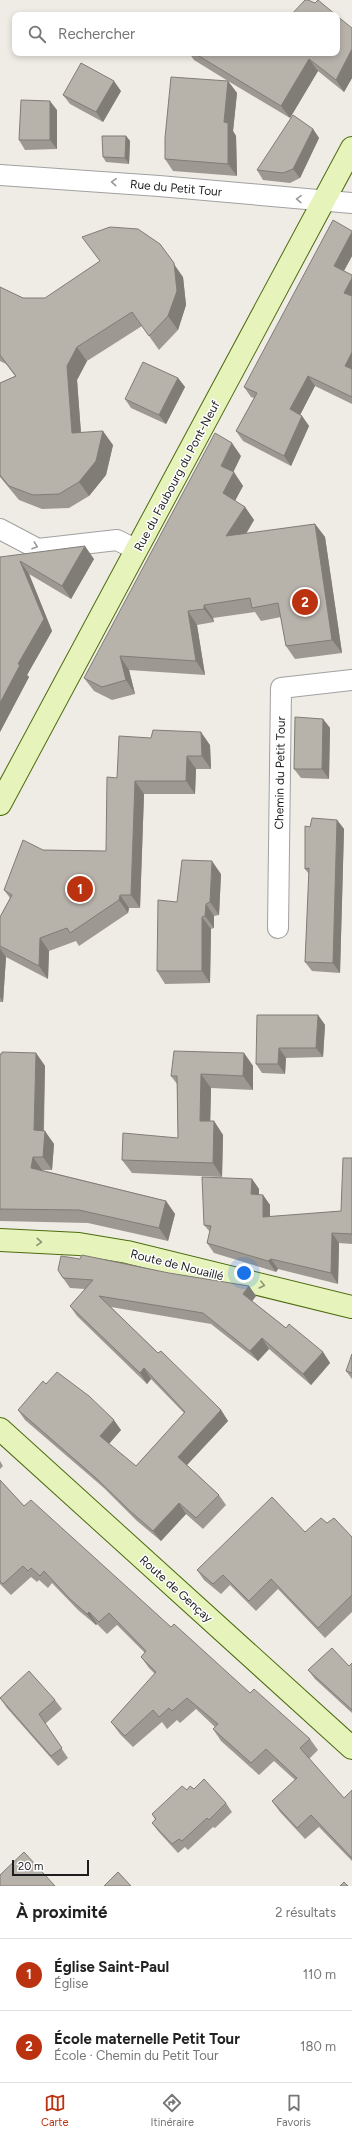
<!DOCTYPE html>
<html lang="fr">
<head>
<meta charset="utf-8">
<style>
  body { margin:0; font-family:Figtree,sans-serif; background:#f2f2f2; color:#222 }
  .scale { position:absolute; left:12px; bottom:10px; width:77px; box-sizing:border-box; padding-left:4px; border:2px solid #1d1d1d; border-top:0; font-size:11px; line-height:14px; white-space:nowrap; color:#1d1d1d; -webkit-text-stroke:3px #fff; paint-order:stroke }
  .you { position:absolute; left:244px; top:1273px; width:14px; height:14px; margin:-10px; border:3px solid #fff; border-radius:50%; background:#1a73e8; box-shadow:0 0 0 6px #1a73e833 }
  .badge { display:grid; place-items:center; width:26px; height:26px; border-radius:50%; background:#bb3210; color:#fff; font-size:13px; font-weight:700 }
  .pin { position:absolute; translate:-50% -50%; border:2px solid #fff; box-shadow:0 1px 4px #0006 }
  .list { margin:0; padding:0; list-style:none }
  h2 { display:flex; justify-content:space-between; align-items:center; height:52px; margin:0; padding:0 16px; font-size:17px }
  h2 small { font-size:13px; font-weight:400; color:#767676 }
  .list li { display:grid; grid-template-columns:26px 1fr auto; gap:12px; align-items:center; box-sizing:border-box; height:72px; padding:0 16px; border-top:1px solid #e0e0e0 }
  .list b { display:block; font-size:15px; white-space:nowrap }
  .list p { margin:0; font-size:13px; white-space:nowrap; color:#767676 }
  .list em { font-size:13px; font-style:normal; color:#767676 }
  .icon { flex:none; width:22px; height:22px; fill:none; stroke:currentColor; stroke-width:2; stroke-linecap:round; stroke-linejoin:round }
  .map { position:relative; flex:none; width:352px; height:1886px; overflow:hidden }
  .search { position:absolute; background:#fff; box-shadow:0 2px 6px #0003; left:12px; right:12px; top:12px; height:44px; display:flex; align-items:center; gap:10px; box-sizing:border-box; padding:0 14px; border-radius:8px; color:#767676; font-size:15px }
  .sheet { height:196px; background:#fff }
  nav { display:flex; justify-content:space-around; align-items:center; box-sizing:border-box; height:56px; border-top:1px solid #e0e0e0; background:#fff; font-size:11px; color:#767676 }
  nav a { display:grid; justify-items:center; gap:2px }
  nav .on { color:#bb3210 }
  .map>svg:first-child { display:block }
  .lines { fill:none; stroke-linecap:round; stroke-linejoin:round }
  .street-casing { stroke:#a1a1a1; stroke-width:22 }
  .secondary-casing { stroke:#4e6b0d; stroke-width:24 }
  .street { stroke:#fff; stroke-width:20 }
  .secondary { stroke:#e6f4bc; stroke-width:22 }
  .wall { fill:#9d9992 }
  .shaded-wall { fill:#807d77 }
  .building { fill:#b7b2aa; stroke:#807d77 }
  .oneway { stroke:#999 }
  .oneway2 { stroke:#8c9374 }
  .labels { text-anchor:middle; stroke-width:3; stroke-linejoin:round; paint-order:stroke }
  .street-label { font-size:12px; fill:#1d1d1d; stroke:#fff }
</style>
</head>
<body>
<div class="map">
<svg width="352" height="1886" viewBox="0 0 352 1886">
  <rect width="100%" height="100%" fill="#eeece4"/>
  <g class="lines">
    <g class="street-casing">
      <path id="street" d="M0,175L159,186L352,203
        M0,529L38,549L117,540L137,550
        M278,928L281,688L352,680"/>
    </g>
    <g class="secondary-casing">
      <path id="secondary" d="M0,804L352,148
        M0,1240L79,1244L127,1252L352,1307
        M0,1429L352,1748"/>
    </g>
    <use href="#street" class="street"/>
    <use href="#secondary" class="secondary"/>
  </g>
  <path class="wall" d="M352,28V78L344,92L318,71L290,118L228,81L237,93L233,131L236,136L237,176L173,171L165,159L228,81L194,60L189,53H337Z
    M121,91L103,122L70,104L63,95Z
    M57,110V149L25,150L19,140Z
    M313,129L319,138L300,178L290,183L263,180L257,170Z
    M126,136L130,141L129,164L106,162L103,157Z
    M352,231V256L344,271L352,275V404L315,386L300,415L302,416L309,426L291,466L243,441L236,431L254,398L251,397L244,387Z
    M183,277L186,305L178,330L159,350L142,326L87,361L77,380L81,433L113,445L106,475L89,496L69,508L42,509L19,500L0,477V383L15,376L6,364L0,361V287L23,298H45Z
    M178,378L185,387L166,424L131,408L125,399Z
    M241,456L233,472L243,486L235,501L245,507L254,520L246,534L315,524L325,537L342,653L295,659L286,646L281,617L261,621L255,612L213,618L214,622L197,625L205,675L129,670L135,694L112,700L94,691L84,678Z
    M0,557L94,559L71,599L29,574L52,631L27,675L29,677L0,732Z
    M323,719L330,728L329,779L301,778L294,769Z
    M210,745L211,769H196L195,794H144L140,908H129L128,913L79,946L76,941L49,951L48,979L6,957L3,1002H0V917L10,898L4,890L43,850L106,851L117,778Z
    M337,820L344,829L340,973L312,971L305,962L309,874L305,869L310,827Z
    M221,874L219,915L214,916V928L211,929L210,983L165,984L157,971L177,902Z
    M318,1015L325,1025L323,1057L286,1058L285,1074L262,1073L256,1064Z
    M36,1053L45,1066L44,1131L54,1144L52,1170H42L166,1201L175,1214L168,1241L88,1223L0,1221V1054Z
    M244,1053L253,1066V1090L211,1088L210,1121H214L223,1135L222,1177L132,1173L122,1160L178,1138L177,1084L171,1076Z
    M352,1158V1244L339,1243L338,1284L278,1269L276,1272L214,1253L207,1243L210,1232L204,1225L252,1179L259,1189V1195H263L270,1205V1217L341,1211Z
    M169,1273L249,1286L256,1296L252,1301L286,1328L323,1352L330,1363L311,1385L269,1349L258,1361L211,1324L111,1307L158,1353L221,1410L228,1421L187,1465L219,1495L226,1505L203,1529L186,1514L161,1541L137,1521L104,1488L25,1420L18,1410L46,1384L121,1430L109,1444L136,1466L184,1413L151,1379L147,1384L77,1316L70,1306L85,1289L70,1288L63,1278Z
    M352,1354V1379L346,1371Z
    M0,1461L3,1466L0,1469Z
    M0,1480L24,1506L250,1693L310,1739L318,1750L309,1759L344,1798L352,1790V1861L319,1827L305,1839L280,1812L272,1801L295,1780L274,1761L259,1775L221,1741L213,1729L215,1727L196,1709L180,1723L177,1720L167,1729L162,1722L133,1747L120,1734L111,1722L155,1674L149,1668L141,1657L145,1653L117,1625L107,1634L97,1624L96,1625L78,1610L52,1583L48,1588L39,1580L37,1582L31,1577L11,1595L0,1584Z
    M327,1523L352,1537V1612L325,1638L278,1589L256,1611L230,1585L221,1594L204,1580L197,1570L305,1532Z
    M352,1663V1713L315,1679L308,1670L349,1666Z
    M0,1698L55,1700L62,1709L45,1724L68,1758L58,1766L7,1708Z
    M194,1789L226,1803L232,1812L215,1828L213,1827L188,1850L185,1847L178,1853L158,1831L152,1823L155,1819L152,1814L187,1790Z"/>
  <path class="shaded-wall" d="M352,49V78L344,92L336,80Z
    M309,59L318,71L290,118L281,106Z
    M114,81L121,91L103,122L96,112Z
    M228,81L237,93L233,131L236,136L237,176L228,164L224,122Z
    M50,101L57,110V149L50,140Z
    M313,129L319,138L300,178L293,169Z
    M126,136L130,141L129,164L125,158Z
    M352,232V256L341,276L334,266Z
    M160,244L183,277L186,305L178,330L168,316Z
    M352,278V302L344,293Z
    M77,347L87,361L77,380L82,447L72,433L67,366Z
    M352,352V376L345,366Z
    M308,376L315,386L298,419L290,409Z
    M178,378L185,387L166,424L159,415Z
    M302,416L309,426L291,466L284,456Z
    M103,431L113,445L106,475L89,496L79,482Z
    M232,443L241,456L230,479L221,466Z
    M234,472L243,486L232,506L223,493Z
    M245,507L254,520L236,550L226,536Z
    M315,524L325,537L342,653L332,640Z
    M85,546L94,559L71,599L62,586Z
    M20,561L29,574L52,631L27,675L29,677L0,732V703Z
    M204,605L213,618L214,622L204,609Z
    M188,611L197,625L205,675L196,661Z
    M120,656L129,670L135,694L126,680Z
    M323,719L330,728L329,779L322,769Z
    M201,732L210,745L211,769L202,756Z
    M187,756L196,769L195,794L186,781Z
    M135,781L144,794L140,908L131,895Z
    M337,820L344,829L340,973L333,963Z
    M212,861L221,874L219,915L210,902Z
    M120,895L129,908L128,913L119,900Z
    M206,904L214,916V928L205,916Z
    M202,917L211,929L210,983L202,971Z
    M40,938L49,951L48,979L39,966Z
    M0,948L6,957L3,1002L0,997Z
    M318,1015L325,1025L323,1057L316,1048Z
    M279,1048L286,1058L285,1074L278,1064Z
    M36,1053L45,1066L43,1143L34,1130Z
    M244,1053L253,1066V1090L243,1076Z
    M201,1074L211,1088L210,1135L200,1121Z
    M214,1121L223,1135L222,1177L213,1163Z
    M45,1131L54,1144L52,1170L43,1157Z
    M33,1157L42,1170L40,1181L31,1168Z
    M252,1179L259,1189V1205L251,1194Z
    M263,1195L270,1205V1228L263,1217Z
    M166,1201L175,1214L168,1241L159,1228Z
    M332,1233L339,1243L338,1284L331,1273Z
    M271,1259L278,1269L276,1272L268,1261Z
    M249,1286L256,1296L250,1304L243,1294Z
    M262,1338L269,1349L258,1361L250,1351Z
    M323,1352L330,1363L311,1385L303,1374Z
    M144,1368L151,1379L147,1384L140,1373Z
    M221,1410L228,1421L185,1467L178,1457Z
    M114,1420L121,1430L107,1446L100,1436Z
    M179,1503L186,1514L161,1541L153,1531Z
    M89,1612L97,1624L96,1625L87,1614Z"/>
  <path class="building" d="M305,0H308L315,3L318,0L336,15H291Z
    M337,16L352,28V49L336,80L309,59L281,106L194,53H337Z
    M81,63L114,81L96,112L63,95Z
    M171,77L228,81L224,122L228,123V164L165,159V138Z
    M21,100L50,101V140H19Z
    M293,115L313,129L293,169L283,173L257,170Z
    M102,136H126L125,158L103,157Z
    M333,220L352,231V232L334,266L352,275V278L344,293L352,296V352L345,366L352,369V397L308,376L290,409L302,416L284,456L236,431L257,393L244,387Z
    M110,227L138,229L160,244L174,263L177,291L168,316L149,336L132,312L77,347L67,366L72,433L103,431L96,461L79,482L59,494L33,495L9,486L0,475V383L16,376L0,355V287L23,298H45L100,261L82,237Z
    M143,362L178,378L159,415L125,399Z
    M215,433L232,443L221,466L234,472L223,493L245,507L226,536L315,524L332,640L286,646L278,603L252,608L250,598L204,605V609L188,611L196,661L120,656L126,680L102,687L84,678Z
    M85,546L62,586L20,561L44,619L18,664L20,665L0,703V557Z
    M295,717L323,719L322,769H294Z
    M153,730L201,732L202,756H187L186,781H135L131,895H120L119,900L70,933L67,928L40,938L39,966L0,946V917L12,895L4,890L23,840L43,850L106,851L107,777L117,778L119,736L151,738Z
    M312,818L337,820L333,963L305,962L309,868L305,869V826L310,827Z
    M182,860L212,861L210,902L206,904L205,916L202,917V971H157L158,900L177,902Z
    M257,1015H318L316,1048H279L278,1064H256Z
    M174,1051L244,1053L243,1076L201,1074L200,1121H214L213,1163L122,1160L123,1133L178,1138L177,1076H171Z
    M2,1052L36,1053L34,1130L45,1131L43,1157H33L31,1168L166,1201L159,1228L79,1210L0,1209V1054H2Z
    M343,1158H352V1234L332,1233L331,1273L271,1259L268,1261L207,1243L211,1226L204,1225L202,1177L252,1179L251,1194L263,1195V1217L341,1211Z
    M82,1255L169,1273L249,1286L243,1294L286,1328L289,1324L323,1352L303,1374L262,1338L250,1351L203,1313L99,1296L158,1353L161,1351L221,1410L178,1457L219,1495L196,1518L179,1503L153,1531L130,1511L96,1478L18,1410L43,1381L46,1384L57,1372L89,1396L114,1420L100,1436L136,1466L185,1412L144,1368L140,1373L70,1306L93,1280L63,1278L58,1270L61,1256L80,1259Z
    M352,1354V1373L346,1371Z
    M0,1480L24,1506L31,1500L171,1627L174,1624L250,1693L254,1689L310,1739L300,1748L344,1798L352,1790V1858L311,1815L297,1828L272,1801L297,1778L266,1749L251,1763L213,1729L218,1724L187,1698L172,1711L169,1708L159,1717L153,1710L125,1736L111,1722L156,1672L141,1657L146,1651L109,1613L99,1622L89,1612L87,1614L70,1599L44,1571L40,1576L31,1568L28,1571L23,1566L3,1584L0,1581Z
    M272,1497L305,1532L321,1518L327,1523L334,1518L352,1537V1595L318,1628L271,1579L249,1601L223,1575L213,1584L197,1570Z
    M332,1648L349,1666L352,1663V1710L308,1670Z
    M29,1671L55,1700L39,1714L62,1748L51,1756L0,1698Z
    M204,1779L226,1803L209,1820L207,1818L182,1841L179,1839L172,1844L152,1823L156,1819L152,1814L182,1786L187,1790L190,1786L194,1789Z
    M24,1852L55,1886H0V1875Z
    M118,1872L131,1886H104Z
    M344,1882L348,1886H340Z"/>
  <defs><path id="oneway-chevron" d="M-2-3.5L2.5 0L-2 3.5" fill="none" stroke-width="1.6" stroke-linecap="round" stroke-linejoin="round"/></defs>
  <g class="oneway">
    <use href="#oneway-chevron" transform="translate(114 182) rotate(-176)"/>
    <use href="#oneway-chevron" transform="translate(299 199) rotate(-177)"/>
    <use href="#oneway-chevron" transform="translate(35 546) rotate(19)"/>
  </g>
  <g class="oneway2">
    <use href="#oneway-chevron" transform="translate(39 1242) rotate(4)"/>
    <use href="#oneway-chevron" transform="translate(262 1285) rotate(14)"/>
  </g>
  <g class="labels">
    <g class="street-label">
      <text transform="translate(176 188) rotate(5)" y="4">Rue du Petit Tour</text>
      <text transform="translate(177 476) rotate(-62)" y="4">Rue du Faubourg du Pont-Neuf</text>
      <text transform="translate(280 773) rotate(-89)" y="4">Chemin du Petit Tour</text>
      <text transform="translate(177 1265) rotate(14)" y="4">Route de Nouaillé</text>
      <text transform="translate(176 1589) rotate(42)" y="4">Route de Gençay</text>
    </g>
  </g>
</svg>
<div class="scale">20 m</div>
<div class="you"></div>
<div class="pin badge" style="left:80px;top:889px">1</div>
<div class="pin badge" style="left:305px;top:602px">2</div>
<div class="search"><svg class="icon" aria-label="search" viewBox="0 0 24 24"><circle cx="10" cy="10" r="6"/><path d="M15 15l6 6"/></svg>Rechercher</div>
</div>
<section class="sheet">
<h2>À proximité<small>2 résultats</small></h2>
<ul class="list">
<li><span class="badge">1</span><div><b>Église Saint-Paul</b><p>Église</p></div><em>110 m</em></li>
<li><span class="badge">2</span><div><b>École maternelle Petit Tour</b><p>École · Chemin du Petit Tour</p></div><em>180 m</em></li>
</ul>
</section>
<nav>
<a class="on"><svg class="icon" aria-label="map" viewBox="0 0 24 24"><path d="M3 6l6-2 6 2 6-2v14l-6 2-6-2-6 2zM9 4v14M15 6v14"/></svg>Carte</a>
<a><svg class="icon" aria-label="directions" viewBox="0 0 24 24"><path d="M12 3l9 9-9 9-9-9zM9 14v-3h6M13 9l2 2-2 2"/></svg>Itinéraire</a>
<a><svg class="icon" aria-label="saved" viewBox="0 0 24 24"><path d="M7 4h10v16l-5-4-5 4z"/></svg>Favoris</a>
</nav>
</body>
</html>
